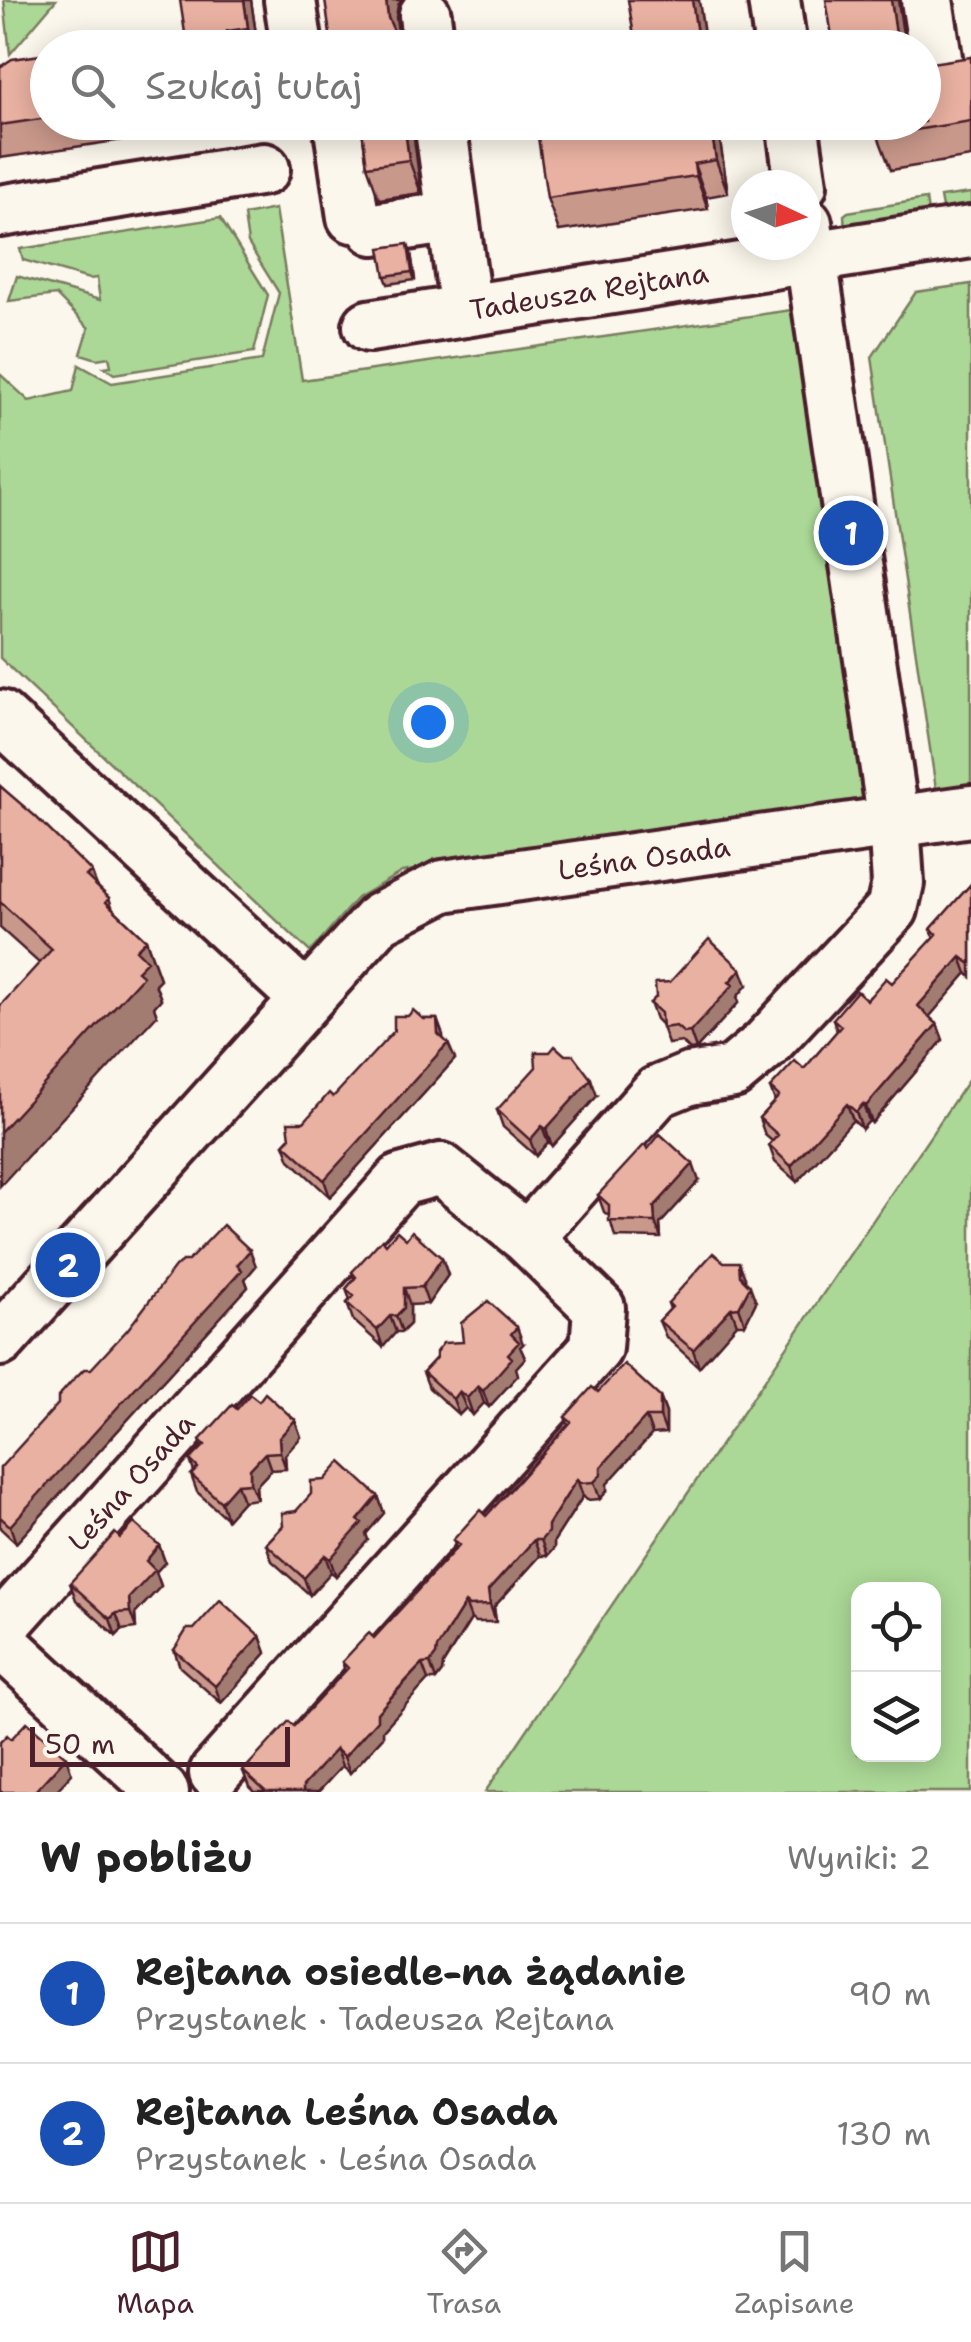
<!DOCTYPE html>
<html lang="pl">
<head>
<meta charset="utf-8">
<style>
  body { margin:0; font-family:"Shantell Sans",sans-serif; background:#f2f2f2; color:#222 }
  .controls { position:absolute; right:30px; bottom:30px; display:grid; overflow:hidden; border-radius:20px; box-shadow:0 5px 25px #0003 }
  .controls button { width:90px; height:90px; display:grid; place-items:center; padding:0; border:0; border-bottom:2px solid #e0e0e0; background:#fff; color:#222; font:50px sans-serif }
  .compass { position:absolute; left:731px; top:170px; width:90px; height:90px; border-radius:50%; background:#fff; box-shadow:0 5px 25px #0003; rotate:94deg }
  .scale { position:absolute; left:30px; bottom:25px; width:260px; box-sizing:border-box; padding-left:10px; border:5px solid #4a1f2b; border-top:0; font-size:28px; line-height:35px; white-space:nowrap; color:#4a1f2b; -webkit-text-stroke:8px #fbf7ec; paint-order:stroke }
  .you { position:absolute; left:428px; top:722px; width:35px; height:35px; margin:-25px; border:8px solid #fff; border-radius:50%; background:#1a73e8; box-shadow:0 0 0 15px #1a73e833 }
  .badge { display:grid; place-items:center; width:65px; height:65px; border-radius:50%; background:#4a1f2b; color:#fff; font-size:32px; font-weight:700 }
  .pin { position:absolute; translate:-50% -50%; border:5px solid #fff; box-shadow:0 2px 10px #0006 }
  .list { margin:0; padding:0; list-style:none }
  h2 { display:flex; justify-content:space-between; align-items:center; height:130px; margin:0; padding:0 40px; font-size:42px }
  h2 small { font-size:32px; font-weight:400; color:#767676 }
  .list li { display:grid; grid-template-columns:65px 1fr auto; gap:30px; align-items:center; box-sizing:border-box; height:140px; padding:0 40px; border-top:2px solid #e0e0e0 }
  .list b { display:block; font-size:38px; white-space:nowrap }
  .list p { margin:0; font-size:32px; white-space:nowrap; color:#767676 }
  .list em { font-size:32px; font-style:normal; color:#767676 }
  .icon { flex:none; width:55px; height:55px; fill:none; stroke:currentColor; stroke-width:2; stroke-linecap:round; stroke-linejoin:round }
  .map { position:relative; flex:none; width:971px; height:1792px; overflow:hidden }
  .search { position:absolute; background:#fff; box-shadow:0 5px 25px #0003; left:30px; right:30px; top:30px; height:110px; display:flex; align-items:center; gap:25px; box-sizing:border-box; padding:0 35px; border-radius:55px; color:#767676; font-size:38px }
  .sheet { height:410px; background:#fff }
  nav { display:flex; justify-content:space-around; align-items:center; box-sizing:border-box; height:140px; border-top:2px solid #e0e0e0; background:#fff; font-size:28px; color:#767676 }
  nav a { display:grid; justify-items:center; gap:5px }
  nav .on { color:#4a1f2b }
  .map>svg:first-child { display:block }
  .green { fill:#abd896; stroke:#7a7c60; stroke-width:2.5; fill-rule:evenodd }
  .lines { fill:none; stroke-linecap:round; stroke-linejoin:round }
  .minor-casing { stroke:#4a1f2b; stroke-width:58 }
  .minor { stroke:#fbf7ec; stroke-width:50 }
  .wall { fill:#c8988a; stroke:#4a1f2b; stroke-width:2.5 }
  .shaded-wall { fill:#a37c71; stroke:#4a1f2b; stroke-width:2.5 }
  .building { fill:#e9b1a1; stroke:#4a1f2b; stroke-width:2.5 }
  .labels { text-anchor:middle; stroke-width:8; stroke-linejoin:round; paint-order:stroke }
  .street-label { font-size:28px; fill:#4a1f2b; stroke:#fbf7ec }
</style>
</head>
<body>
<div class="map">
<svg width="971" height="1792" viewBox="0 0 971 1792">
  <rect width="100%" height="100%" fill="#fbf7ec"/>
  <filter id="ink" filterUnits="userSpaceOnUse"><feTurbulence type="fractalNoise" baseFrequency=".01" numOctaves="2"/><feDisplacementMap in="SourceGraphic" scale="20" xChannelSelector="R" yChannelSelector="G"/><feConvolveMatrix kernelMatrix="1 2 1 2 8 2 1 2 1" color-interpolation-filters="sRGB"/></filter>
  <g filter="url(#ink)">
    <path class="green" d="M4,0H56L10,54Z
      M971,193V215L944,219L940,197Z
      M926,199L929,220L845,230L844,215L848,212Z
      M275,209L302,380L799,309L866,798L402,872L357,898L310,952L0,658V374L29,401L73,391L79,365L112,383L262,360L279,293L248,243L244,215Z
      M220,218L268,295L254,352L114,374L104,367L111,366L109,357L97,359L81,354L89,328L56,295L9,301L17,276L100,300L97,278L89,279L23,260L20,249Z
      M971,284V785L936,789L872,357L916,292Z
      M971,1076V1792H485ZM858,1590H934V1754H858Z"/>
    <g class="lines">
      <g class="minor-casing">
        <path id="minor" d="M290,0L297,48
          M774,0L781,48
          M927,0L937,64
          M425,15L429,48
          M339,122L353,217
          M440,122L466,311
          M792,122L801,185
          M0,211L264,169
          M374,229L453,217
          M369,326L971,232
          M0,716L306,999
          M527,1238L657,1092L689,1079L733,1072L765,1045L892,909L898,883L894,823L806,223
          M0,1340L379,919L443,886L971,811
          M0,1629L401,1180L441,1169L527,1238L599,1308L596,1348L215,1773
          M0,1641L163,1792"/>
      </g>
      <use href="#minor" class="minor"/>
    </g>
    <path class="wall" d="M251,0L258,48H91L185,33Z
      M48,54V122H245L0,158V67Z
      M971,57V157L891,170L878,136Z
      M361,122H412L421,193L379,199L367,166Z
      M633,122H717L728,193L706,197L708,209L559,231L547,198Z
      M411,253L415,280L388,284L385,276Z
      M0,786L91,871L97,886L109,898L113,909L146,940L160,979L155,984L161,999L154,1007L157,1015L39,963L0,928Z
      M971,884V977L967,973L929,1017L937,1024L943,1040L872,1123L869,1121L862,1129L853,1120L797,1182L775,1162L769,1145L772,1141L765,1135L759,1118L775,1101L770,1088L804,1069L837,1031L833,1019L892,983L934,938L931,929Z
      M747,985L737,997L739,1002L696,1049L690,1050L682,1042L668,1044L661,1024L656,1019L650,1003Z
      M423,1019H437L443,1038L455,1059L330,1197L290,1160L284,1144L304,1122Z
      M597,1096L552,1146L548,1142L536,1156L503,1127L497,1110Z
      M699,1181L660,1224L661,1238L615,1237L609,1216L604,1212L598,1195Z
      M406,1239L442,1258L448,1275L428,1304L410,1305V1324L402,1332H396L383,1347L353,1320L347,1303L350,1300L346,1289L354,1279L352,1272L386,1244Z
      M256,1266L245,1279L248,1287L16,1543L0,1528V1468Z
      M745,1278V1281L756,1302L745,1324H737L699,1367L666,1337L659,1321L670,1309L668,1303Z
      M523,1344L520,1347L525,1358L516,1368L518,1375L489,1407L484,1403L473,1415L466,1408L459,1415L429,1388L423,1372L436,1358Z
      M598,1392L660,1397L666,1413V1433L652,1434L607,1484V1491L600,1499L587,1500L583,1496L554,1541V1548L547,1556H540L494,1607L496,1622H475L471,1619L443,1664L442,1672L436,1680H428L405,1705L383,1730V1737L350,1773L342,1766L318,1792H254L249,1787L243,1771L294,1726L345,1671L342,1662L374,1638L456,1548L453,1540L486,1516L568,1425L565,1417Z
      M259,1401L295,1420L301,1437L285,1455L286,1469L271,1470L256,1486L257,1499L243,1501L227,1519L197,1492L191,1475L194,1472L190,1460L202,1447L200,1440L237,1409Z
      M378,1496L384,1513L366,1534L368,1540L336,1576L331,1572L310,1595L272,1561L266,1544L296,1511Z
      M120,1538L159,1545L165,1562L156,1572L161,1586L135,1614L136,1628L122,1630L116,1636L76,1600L70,1583Z
      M260,1636L266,1653L221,1703L180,1667L174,1650Z"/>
    <path class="shaded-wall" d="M244,0H251L258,48H255L248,28Z
      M386,0H402L398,5L396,17L400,48L388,18Z
      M692,0H699L706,48H699Z
      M891,0H898L905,48H901L896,34Z
      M404,122H412L421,193L409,160Z
      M710,122H717L728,193L716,160Z
      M694,164L706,197L708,209L696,176Z
      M408,244L411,253L415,280L412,272Z
      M91,871L106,909L86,876Z
      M146,940L160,979L155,984L161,999L154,1007L157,1015L0,1186V1132L136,950Z
      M961,957L967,973L924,1023L918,1006Z
      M741,969L747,985L737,997L739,1002L696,1049L690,1032Z
      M437,1019L443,1035L444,1048L448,1043L455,1059L330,1197L324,1180L438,1034Z
      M937,1024L943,1040L872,1123L866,1106Z
      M591,1079L597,1096L552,1146L546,1129Z
      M847,1104L853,1120L797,1182L791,1166Z
      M863,1104L869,1121L862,1129L856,1112Z
      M542,1126L548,1142L536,1156L530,1140Z
      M693,1164L699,1181L660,1224L661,1238L655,1222L654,1207Z
      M250,1250L256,1266L245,1279L248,1287L16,1543L10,1526Z
      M442,1258L448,1275L428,1304L422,1287Z
      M739,1262L745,1278L746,1293L740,1276Z
      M750,1286L756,1302L745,1324L739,1307Z
      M404,1288L410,1305V1324L402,1332L396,1316Z
      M731,1308L737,1324L699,1367L693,1350Z
      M390,1316L396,1332L383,1347L377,1330Z
      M517,1327L523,1344L520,1347L525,1358L516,1368L518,1375L489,1407L483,1391L511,1334Z
      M478,1386L484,1403L473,1415L467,1398Z
      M459,1391L466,1408L459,1415L453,1399Z
      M660,1397L666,1413V1433L660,1417Z
      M646,1417L652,1434L607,1484V1491L600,1499L594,1482L601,1467Z
      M295,1420L301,1437L285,1455L286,1469L280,1452L279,1438Z
      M265,1453L271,1470L256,1486L257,1499L250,1483V1469Z
      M577,1479L583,1496L554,1541V1548L547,1556L541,1540L548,1525Z
      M237,1484L243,1501L227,1519L221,1502Z
      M378,1496L384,1513L366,1534L368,1540L336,1576L330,1559L358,1520Z
      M534,1540L540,1556L494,1607L496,1622L490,1605L488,1591Z
      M159,1545L165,1562L156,1572L161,1586L135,1614L136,1628L130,1612L129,1598L146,1561Z
      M325,1555L331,1572L310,1595L304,1578Z
      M465,1603L471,1619L443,1664L442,1672L436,1680L430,1663L437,1648Z
      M116,1613L122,1630L116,1636L110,1619Z
      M260,1636L266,1653L221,1703L215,1686Z
      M422,1664L428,1680L383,1730V1737L350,1773L344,1757L377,1713Z
      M336,1749L342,1766L318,1792H303V1786Z
      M66,1757L72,1774L55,1792H34Z"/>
    <path class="building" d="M180,0H244L248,28L227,31L229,48H91L185,33Z
      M325,0H386L388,18L394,31L405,41L406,48H332Z
      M628,0H692L699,48H636Z
      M826,0H891L896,34L902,48H834Z
      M48,54V118L0,125V67L12,59Z
      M971,57V121L878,136L876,122H924V64Z
      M361,122H404L409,160L367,166Z
      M633,122H710L716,160L694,164L696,176L547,198L538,137Z
      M408,244L412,272L385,276L380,248Z
      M0,786L35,816L91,871L86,876L109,898L106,902L146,940L136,950L147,961L137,971L143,976L0,1132V1006L52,949L0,902Z
      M971,884V964L961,957L918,1006L937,1024L866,1106L863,1104L856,1112L847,1104L791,1166L769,1145L778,1135L759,1118L779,1096L770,1088L795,1061L804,1069L841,1026L833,1019L857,991L867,1000L886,978L892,983L937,934L931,929Z
      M709,939L741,969L729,982L733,985L690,1032L684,1033L676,1026L662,1028L661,1013L650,1003L656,997L655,983L670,982Z
      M413,1010L423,1019H437L438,1034L448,1043L324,1180L284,1144L290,1138L288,1122H304L329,1093L333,1097L394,1031V1016H408Z
      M555,1046L565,1055H573L591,1079L546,1129L542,1126L530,1140L497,1110L536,1067L535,1052H550Z
      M660,1134L693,1164L654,1207L655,1222L609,1221V1205L598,1195L644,1145L648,1149Z
      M223,1225L250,1250L237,1265L242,1270L10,1526L0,1517V1468L58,1404V1397L71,1382L84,1369H91L128,1329L175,1267L182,1261H188Z
      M397,1231L406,1239L412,1231L442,1258L422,1287L404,1288V1308L396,1316H390L377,1330L347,1303L354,1296L346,1289L356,1277L352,1272L382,1239L386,1244Z
      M713,1253L724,1262H739L740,1276L750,1286L739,1307L731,1308L693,1350L659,1321L672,1307L668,1303Z
      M488,1301L517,1327L511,1334L519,1342L508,1354L512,1358L483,1391L478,1386L467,1398L459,1391L453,1399L423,1372L436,1358V1352L443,1343L463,1342L461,1323Z
      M624,1364L660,1397V1417H646L601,1467V1475L594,1482L581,1483L577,1479L548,1525V1532L541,1540H534L488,1591L490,1605L469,1606L465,1603L437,1648L436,1655L430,1663L422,1664L399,1688L377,1713V1720L344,1757L336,1749L303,1786V1792H266L243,1771L289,1721L294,1726L348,1668L342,1662L369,1633L374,1638L418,1590L459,1545L453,1540L480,1510L486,1516L513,1487L571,1422L565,1417L592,1387L598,1392Z
      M265,1393L295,1420L279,1438L280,1452L265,1453L250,1469V1483L237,1484L221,1502L191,1475L198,1468L190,1460L205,1445L200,1440L232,1405L237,1409L250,1394L259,1401Z
      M341,1462L378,1496L358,1520L362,1523L330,1559L325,1555L304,1578L266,1544L283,1526L282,1513L296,1511L311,1494V1481L325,1480Z
      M134,1523L159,1545L146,1561L155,1570L129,1598L130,1612L116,1613L110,1619L70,1583L115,1533L120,1538Z
      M220,1600L260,1636L215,1686L174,1650L187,1629H194Z
      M27,1722L66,1757L34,1792H0V1742L7,1735L11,1739Z"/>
  </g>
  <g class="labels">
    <g class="street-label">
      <text transform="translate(589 291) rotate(-9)" y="10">Tadeusza Rejtana</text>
      <text transform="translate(644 858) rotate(-8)" y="10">Leśna Osada</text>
      <text transform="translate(131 1482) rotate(-48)" y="10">Leśna Osada</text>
    </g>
  </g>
</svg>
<div class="controls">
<button><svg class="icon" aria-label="locate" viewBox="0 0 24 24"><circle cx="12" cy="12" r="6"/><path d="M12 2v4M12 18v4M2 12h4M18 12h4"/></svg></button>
<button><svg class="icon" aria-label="layers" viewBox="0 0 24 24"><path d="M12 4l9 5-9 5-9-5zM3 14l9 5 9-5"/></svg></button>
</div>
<svg class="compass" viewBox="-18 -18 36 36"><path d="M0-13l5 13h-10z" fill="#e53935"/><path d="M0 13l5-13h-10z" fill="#767676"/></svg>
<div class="scale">50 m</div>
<div class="you"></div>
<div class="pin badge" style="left:851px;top:533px;background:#1a4fb4">1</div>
<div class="pin badge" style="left:68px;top:1265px;background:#1a4fb4">2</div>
<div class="search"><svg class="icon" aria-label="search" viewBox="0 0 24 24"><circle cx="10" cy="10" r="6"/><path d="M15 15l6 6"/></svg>Szukaj tutaj</div>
</div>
<section class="sheet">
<h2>W pobliżu<small>Wyniki: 2</small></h2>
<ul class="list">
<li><span class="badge" style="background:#1a4fb4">1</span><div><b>Rejtana osiedle-na żądanie</b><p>Przystanek · Tadeusza Rejtana</p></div><em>90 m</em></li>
<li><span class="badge" style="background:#1a4fb4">2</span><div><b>Rejtana Leśna Osada</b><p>Przystanek · Leśna Osada</p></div><em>130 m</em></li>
</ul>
</section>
<nav>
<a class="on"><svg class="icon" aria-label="map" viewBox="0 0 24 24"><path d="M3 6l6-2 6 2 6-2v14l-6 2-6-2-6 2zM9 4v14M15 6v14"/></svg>Mapa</a>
<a><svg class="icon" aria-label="directions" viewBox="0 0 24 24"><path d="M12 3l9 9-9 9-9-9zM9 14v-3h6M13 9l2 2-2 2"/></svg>Trasa</a>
<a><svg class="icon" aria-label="saved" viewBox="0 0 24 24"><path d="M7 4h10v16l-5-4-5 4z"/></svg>Zapisane</a>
</nav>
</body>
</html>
